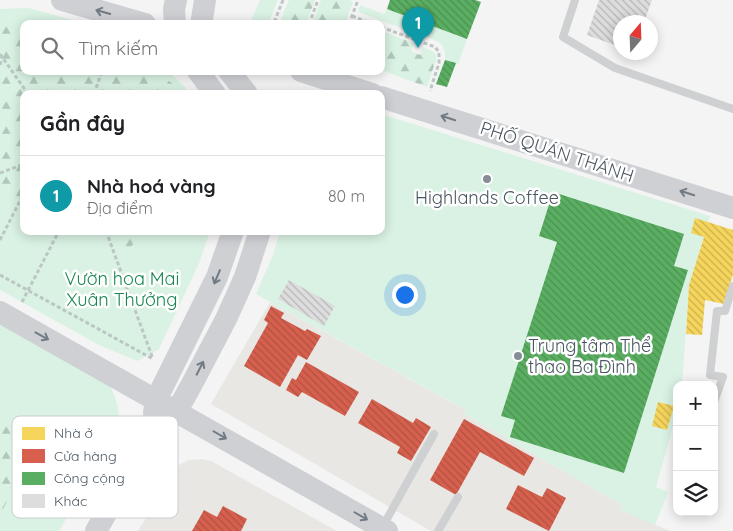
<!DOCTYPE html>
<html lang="vi">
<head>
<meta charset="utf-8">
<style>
  body { margin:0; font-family:Quicksand,sans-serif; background:#f6f6f6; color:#202124 }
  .controls { position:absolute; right:15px; bottom:15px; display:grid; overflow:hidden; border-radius:10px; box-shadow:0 2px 12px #0003 }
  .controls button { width:45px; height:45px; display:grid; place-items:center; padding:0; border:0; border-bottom:1px solid #e0e0e0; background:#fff; color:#202124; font:25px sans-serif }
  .compass { position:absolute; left:613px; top:15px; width:45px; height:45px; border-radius:50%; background:#fff; box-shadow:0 2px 12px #0003; rotate:19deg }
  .you { position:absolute; left:404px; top:294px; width:18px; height:18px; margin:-12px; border:4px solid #fff; border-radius:50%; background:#1a73e8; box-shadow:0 0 0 8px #1a73e833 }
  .badge { display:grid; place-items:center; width:32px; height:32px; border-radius:50%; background:#868d94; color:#fff; font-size:16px; font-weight:700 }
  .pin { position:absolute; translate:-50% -41px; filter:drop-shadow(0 1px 2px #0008) }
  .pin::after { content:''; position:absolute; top:26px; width:18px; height:15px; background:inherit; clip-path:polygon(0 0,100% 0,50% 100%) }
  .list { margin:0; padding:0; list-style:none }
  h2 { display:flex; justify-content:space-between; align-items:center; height:65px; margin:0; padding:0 20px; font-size:21px }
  h2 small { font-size:16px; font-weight:400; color:#757577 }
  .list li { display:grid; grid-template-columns:32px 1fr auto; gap:15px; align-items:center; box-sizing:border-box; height:80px; padding:0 20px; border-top:1px solid #e0e0e0 }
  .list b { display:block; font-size:19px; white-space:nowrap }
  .list p { margin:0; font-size:16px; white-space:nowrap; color:#757577 }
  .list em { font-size:16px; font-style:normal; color:#757577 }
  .icon { flex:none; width:28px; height:28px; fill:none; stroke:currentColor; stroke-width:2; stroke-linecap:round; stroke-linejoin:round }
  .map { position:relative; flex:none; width:733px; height:531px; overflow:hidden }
  .search { position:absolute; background:#fff; box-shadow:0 2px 12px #0003; left:20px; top:20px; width:365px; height:55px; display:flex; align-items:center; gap:12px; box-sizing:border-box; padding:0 18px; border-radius:10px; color:#757577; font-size:19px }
  .panel { position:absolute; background:#fff; box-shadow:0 2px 12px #0003; left:20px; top:90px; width:365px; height:145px; border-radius:10px }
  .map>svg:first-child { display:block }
  .commercial { fill:#e8e7e3 }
  .green { fill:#d9f2e3 }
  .forest { fill:url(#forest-firs) }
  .homes { fill:url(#homes-back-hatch) }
  .shops { fill:url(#shops-back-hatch) }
  .public { fill:url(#public-back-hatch) }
  .building { fill:url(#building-back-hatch) }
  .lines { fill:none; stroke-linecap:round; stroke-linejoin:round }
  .path { stroke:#bcc7c4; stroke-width:3; stroke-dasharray:4 2.5; stroke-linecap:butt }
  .service { stroke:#ced0d2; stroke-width:8 }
  .secondary { stroke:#ced0d4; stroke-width:22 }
  .oneway { stroke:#727b84 }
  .poi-dot { fill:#868d94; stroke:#fff; stroke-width:2 }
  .labels { text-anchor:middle; stroke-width:5; stroke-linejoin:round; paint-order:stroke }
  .street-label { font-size:18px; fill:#4a5661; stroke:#fff }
  .poi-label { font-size:18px; fill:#4a5661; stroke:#fff }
  .park-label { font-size:18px; fill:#17864f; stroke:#fff }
  .key { fill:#fff; stroke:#c9ccd0; stroke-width:1 }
  .key-label { font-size:14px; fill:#4a5661 }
</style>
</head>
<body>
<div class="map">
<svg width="733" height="531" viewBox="0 0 733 531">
  <defs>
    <pattern id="forest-firs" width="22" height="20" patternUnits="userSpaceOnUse" patternTransform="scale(1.25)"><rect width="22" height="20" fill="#d9f2e3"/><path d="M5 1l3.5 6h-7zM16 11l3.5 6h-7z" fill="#b2c7bb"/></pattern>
    <pattern id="homes-back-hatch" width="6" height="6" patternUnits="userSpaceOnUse" patternTransform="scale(1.25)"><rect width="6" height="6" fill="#f6d55c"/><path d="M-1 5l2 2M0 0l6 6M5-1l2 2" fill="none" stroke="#c9b04f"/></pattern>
    <pattern id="shops-back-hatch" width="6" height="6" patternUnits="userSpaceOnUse" patternTransform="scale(1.25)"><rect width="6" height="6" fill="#d6604d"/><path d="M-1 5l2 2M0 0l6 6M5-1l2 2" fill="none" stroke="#b05243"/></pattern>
    <pattern id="public-back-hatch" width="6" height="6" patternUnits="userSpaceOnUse" patternTransform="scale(1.25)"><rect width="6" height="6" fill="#5aae61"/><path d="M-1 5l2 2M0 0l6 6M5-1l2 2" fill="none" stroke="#4c9053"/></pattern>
    <pattern id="building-back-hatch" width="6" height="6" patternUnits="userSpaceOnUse" patternTransform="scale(1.25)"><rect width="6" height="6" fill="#ddddde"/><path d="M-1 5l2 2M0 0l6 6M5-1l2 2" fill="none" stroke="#b5b6b7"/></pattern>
  </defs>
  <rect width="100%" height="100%" fill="#f4f4f4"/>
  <path class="commercial" d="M270,302L467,411L465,414L622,505L621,510L670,531H431L211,404Z
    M201,459L211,461L337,531H138L177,466L189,460Z"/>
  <path class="green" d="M260,0H278L268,24L250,23Z
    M360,5L384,14L387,9L422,21L417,34L358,12Z
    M29,8L86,24H24V71H168L184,86L189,94H24V231H210L200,261L159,349L137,361L99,345L0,290V9Z
    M431,25L467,39L458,64L445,60C446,44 440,42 427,37Z
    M381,114L710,216L689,285L682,385H677V412L656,487L668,492L655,525L621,510L622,505L465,414L466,410L256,294L273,255L280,231H381Z
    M0,321L110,386C120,407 122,419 113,440L59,531H0Z"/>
  <path class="forest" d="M289,0H315L306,24H295L281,19Z
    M321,0H348L353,2L345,24H312Z
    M0,25L24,27V71H152L172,83L178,94H24V204L0,191Z
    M381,31L414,43L411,51L420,55L423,47L432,51L436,55V60L427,87L381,70Z
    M82,231H142L141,235L129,249Z
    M0,409C17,431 16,468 10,494C8,501 3,508 0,515Z"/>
  <path class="homes" d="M695,218L733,230V274L724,304L705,300L702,335L686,334L689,285L704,237L691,233Z
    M658,402L674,406L667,430L652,426Z"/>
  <path class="shops" d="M271,306L284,313L281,318L305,331L307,329L321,336L307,360L298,355L280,387L244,366L268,323L264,320Z
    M306,362L359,392L345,416L302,392L298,397L286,390L292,378L296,380Z
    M372,399L413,423L416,418L431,427L411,461L397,453L400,447L358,423Z
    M464,419L534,458L524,476L480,452L456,495L430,480Z
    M518,485L542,497L547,488L566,498L549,531L506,509Z
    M223,506L247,519L241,531H192L204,510L217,517Z"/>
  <path class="public" d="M390,0H475L481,2L467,39L387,9Z
    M445,60L456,63L447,87L436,84Z
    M553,192L684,234L674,266L688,270L624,473L510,437L515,420L501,416L557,242L539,236Z"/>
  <path class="building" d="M599,0H652L644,22H620V47L587,35Z
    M289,280L335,306L324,326L278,299Z"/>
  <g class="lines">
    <path class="path" d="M283,0L275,20L285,24
      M352,16L373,24
      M309,24L318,0
      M349,24L358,0
      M381,27L435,47L439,52V63L430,91
      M418,45L426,23
      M0,54L28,94
      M0,65L2,57
      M94,94L102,71
      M0,173L24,164
      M106,231L153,359
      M0,240L24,193
      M0,275L153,359
      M22,302L59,231"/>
    <path class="service" d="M575,0L563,37L615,68L733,109
      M714,402L723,377L710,375L717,311H725L733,286
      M383,526L434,434
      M438,531L458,497"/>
    <path class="secondary" d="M62,0L145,24
      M175,24L174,9L176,0
      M203,24L202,19L205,0
      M198,71L215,94
      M229,71L247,94
      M301,71L372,94
      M381,97L733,208
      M0,312L387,531
      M154,413L156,400L217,277L233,231
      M96,531L149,438L177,411L193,382L226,319L245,277L260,231"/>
  </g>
  <defs><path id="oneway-shaft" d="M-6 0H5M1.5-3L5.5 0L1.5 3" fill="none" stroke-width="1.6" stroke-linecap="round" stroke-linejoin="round" transform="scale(1.25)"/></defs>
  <g class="oneway">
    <use href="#oneway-shaft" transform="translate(103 12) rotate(-164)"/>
    <use href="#oneway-shaft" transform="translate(448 118) rotate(-162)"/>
    <use href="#oneway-shaft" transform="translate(687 193) rotate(-162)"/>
    <use href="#oneway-shaft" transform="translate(217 277) rotate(113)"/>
    <use href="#oneway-shaft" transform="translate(42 336) rotate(29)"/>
    <use href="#oneway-shaft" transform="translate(200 368) rotate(-63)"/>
    <use href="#oneway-shaft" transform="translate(220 435) rotate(30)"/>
    <use href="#oneway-shaft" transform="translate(361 516) rotate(30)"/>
  </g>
  <g class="poi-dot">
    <circle cx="487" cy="179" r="5"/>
    <circle cx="518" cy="356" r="5"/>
  </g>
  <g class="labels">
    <g class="street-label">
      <text transform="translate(557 152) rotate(18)" y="6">PHỐ QUÁN THÁNH</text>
    </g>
    <g class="poi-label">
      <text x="487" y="204">Highlands Coffee</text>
      <text x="528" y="352" text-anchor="start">Trung tâm Thể<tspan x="528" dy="21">thao Ba Đình</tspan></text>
    </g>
    <g class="park-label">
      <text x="122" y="285">Vườn hoa Mai<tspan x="122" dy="21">Xuân Thưởng</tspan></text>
    </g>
  </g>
  <rect x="12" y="416" width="166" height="102" rx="8" class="key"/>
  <rect x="22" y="427" width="23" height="13" fill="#f6d55c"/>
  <rect x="22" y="449" width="23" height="14" fill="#d6604d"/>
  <rect x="22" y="472" width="23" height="13" fill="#5aae61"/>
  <rect x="22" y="494" width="23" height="14" fill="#ddddde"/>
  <g class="key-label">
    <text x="54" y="438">Nhà ở</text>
    <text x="54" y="461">Cửa hàng</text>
    <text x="54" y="483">Công cộng</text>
    <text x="54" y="506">Khác</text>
  </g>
</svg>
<div class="controls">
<button>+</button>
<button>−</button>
<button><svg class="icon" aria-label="layers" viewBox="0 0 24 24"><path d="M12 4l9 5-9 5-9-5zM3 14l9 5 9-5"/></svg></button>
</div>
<svg class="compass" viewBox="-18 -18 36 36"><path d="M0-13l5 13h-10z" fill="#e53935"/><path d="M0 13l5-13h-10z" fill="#757577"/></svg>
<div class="you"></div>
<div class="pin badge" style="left:418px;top:48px;background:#0f9aa8">1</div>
<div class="search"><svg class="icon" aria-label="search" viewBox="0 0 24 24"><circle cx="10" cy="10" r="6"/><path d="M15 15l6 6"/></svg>Tìm kiếm</div>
<section class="panel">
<h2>Gần đây<small></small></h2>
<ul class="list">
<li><span class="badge" style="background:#0f9aa8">1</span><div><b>Nhà hoá vàng</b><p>Địa điểm</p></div><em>80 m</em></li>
</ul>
</section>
</div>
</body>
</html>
